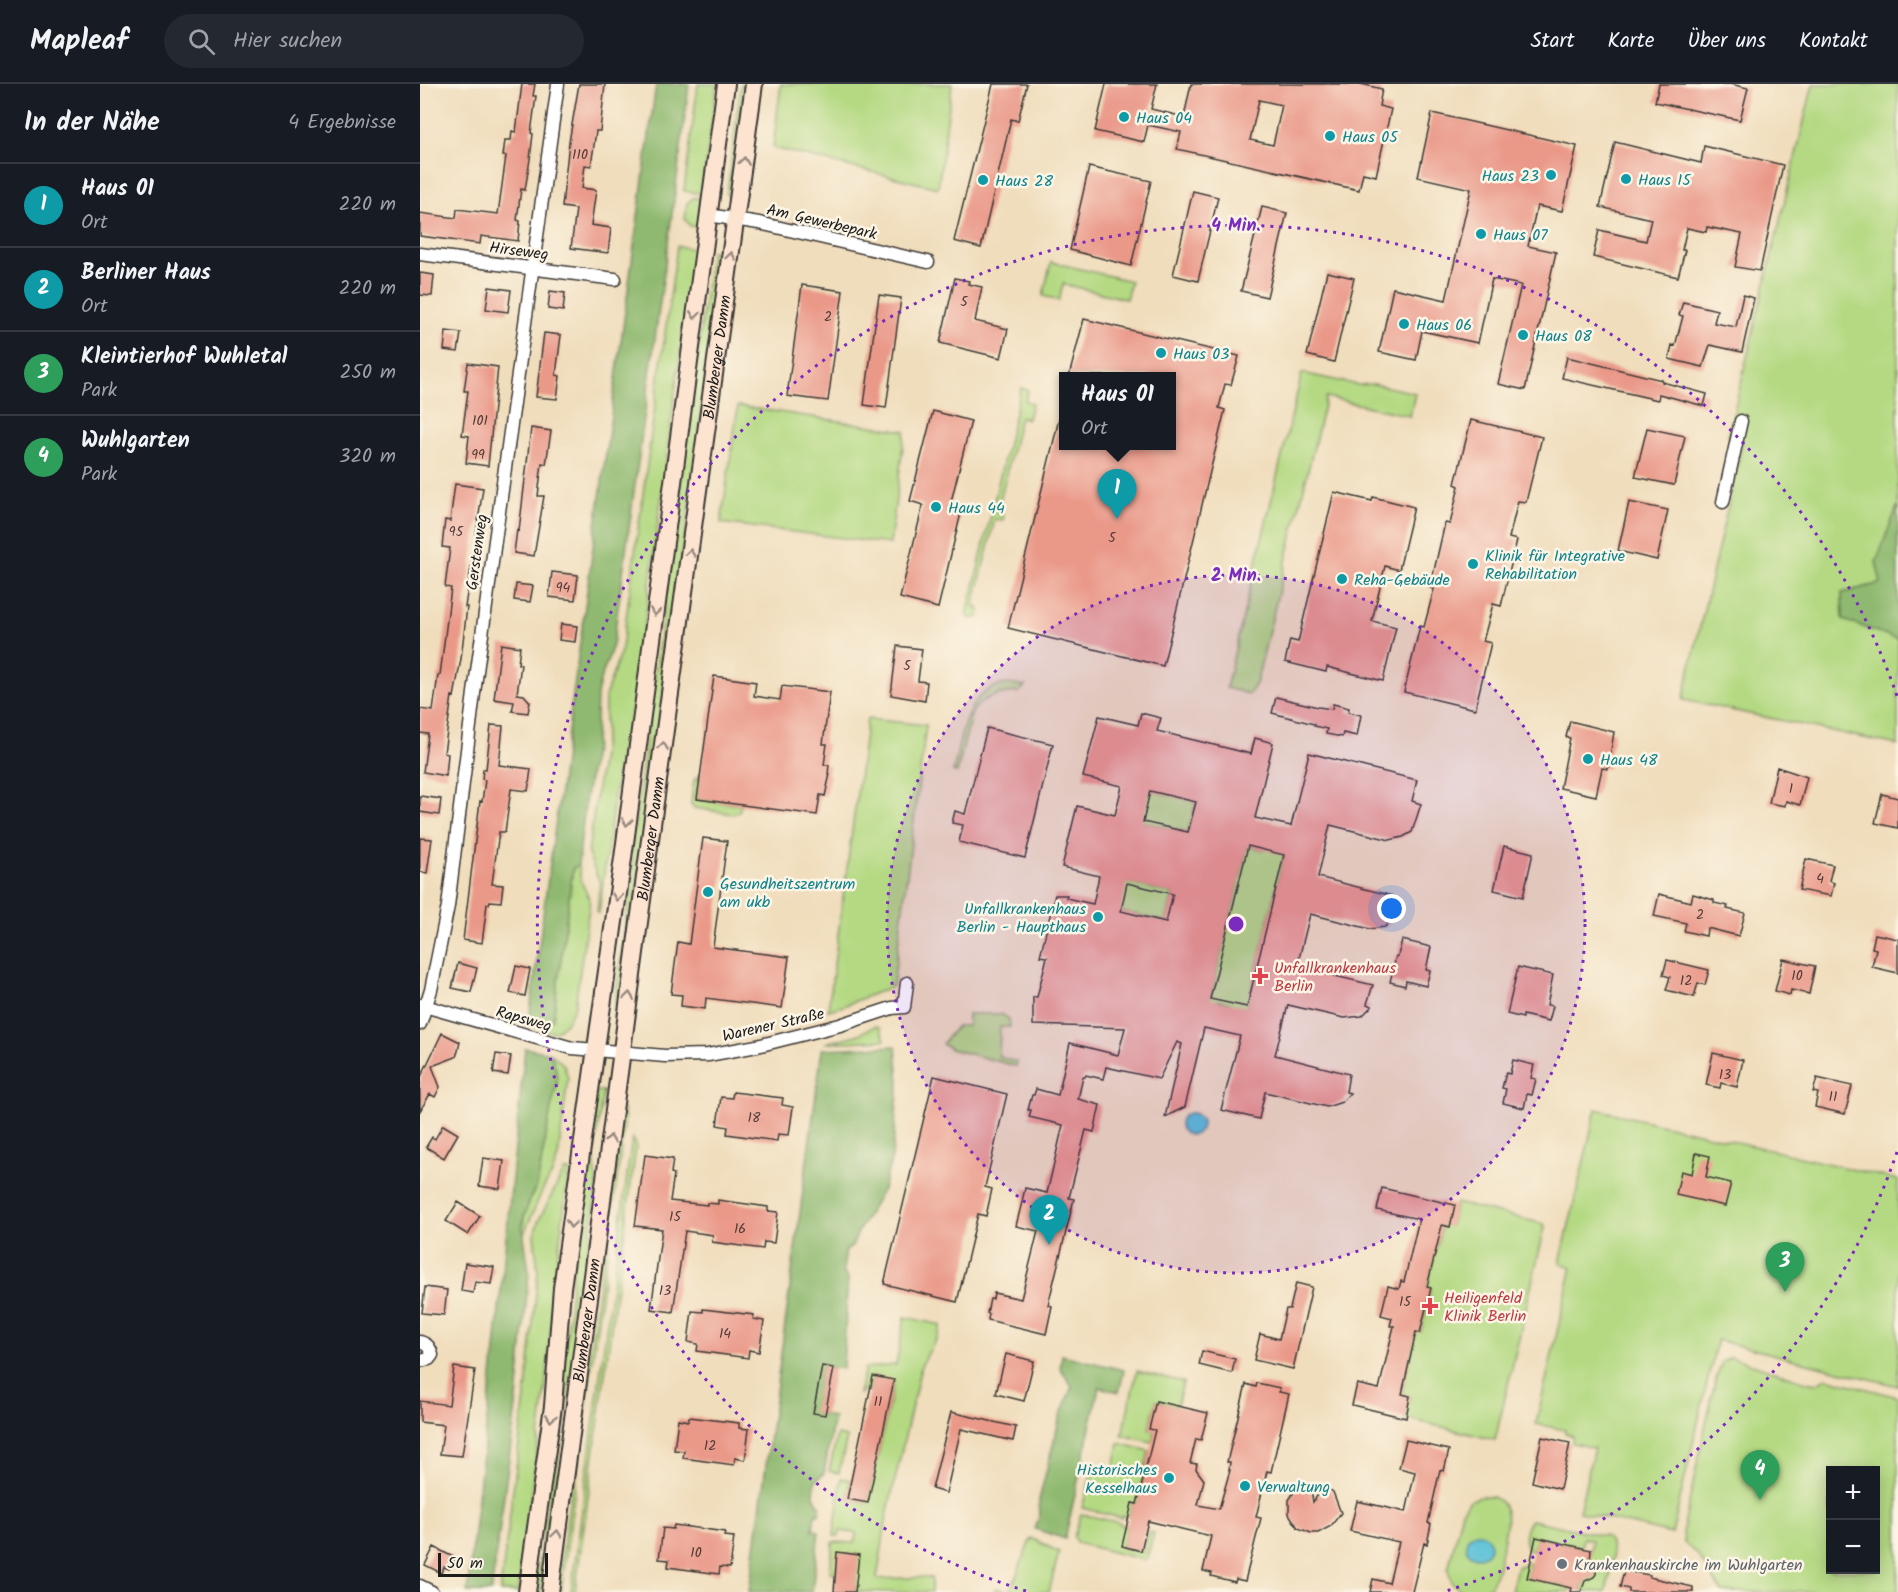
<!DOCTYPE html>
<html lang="de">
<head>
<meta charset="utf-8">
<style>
  body { margin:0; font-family:Kalam,sans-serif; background:#242831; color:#f1f3f6 }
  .controls { position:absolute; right:18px; bottom:18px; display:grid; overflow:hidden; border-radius:0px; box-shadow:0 3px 15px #0003 }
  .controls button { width:54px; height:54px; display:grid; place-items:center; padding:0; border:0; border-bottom:2px solid #363941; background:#171b24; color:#f1f3f6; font:30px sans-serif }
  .scale { position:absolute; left:18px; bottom:15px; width:110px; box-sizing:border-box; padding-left:6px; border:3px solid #1c1c1c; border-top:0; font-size:16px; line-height:21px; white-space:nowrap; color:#1c1c1c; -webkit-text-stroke:4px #fcf5e5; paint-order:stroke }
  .you { position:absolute; left:972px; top:825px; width:21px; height:21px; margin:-15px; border:4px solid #fff; border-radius:50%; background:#1a73e8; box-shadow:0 0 0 9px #1a73e833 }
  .badge { display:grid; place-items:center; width:39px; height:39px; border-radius:50%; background:#c8321e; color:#fff; font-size:20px; font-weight:700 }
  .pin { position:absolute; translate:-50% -50px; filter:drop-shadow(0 2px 3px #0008) }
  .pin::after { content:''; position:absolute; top:32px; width:21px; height:18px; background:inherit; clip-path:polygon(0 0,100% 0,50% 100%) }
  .popup { position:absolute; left:639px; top:288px; width:117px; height:78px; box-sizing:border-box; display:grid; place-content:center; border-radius:0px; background:#171b24; filter:drop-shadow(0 2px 4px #0005); font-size:20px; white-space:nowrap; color:#9ea1a6 }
  .popup b { font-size:22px; color:#f1f3f6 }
  .popup::after { content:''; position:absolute; left:50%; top:100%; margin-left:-12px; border:12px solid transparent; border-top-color:#171b24 }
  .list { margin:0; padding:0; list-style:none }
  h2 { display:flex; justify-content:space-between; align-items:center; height:78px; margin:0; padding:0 24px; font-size:26px }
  h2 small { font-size:20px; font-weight:400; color:#9ea1a6 }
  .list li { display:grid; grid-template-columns:39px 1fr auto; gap:18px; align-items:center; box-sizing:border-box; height:84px; padding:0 24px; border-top:2px solid #363941 }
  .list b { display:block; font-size:22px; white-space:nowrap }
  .list p { margin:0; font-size:20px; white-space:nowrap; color:#9ea1a6 }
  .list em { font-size:20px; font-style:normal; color:#9ea1a6 }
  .icon { flex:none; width:33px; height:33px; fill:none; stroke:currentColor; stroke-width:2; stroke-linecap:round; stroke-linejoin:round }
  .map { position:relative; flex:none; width:1478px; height:1508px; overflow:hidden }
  header { display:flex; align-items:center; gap:36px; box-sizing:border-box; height:84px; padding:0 30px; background:#171b24; border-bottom:2px solid #363941 }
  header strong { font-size:28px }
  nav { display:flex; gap:33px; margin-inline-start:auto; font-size:21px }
  .search { width:420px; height:54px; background:#242831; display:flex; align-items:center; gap:15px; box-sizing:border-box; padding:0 21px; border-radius:33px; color:#9ea1a6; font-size:22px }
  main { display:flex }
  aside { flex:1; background:#171b24 }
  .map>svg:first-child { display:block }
  .green { fill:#b4d982; stroke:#687a4f; stroke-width:1.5; fill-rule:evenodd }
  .forest { fill:#8fb970; stroke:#566a46; stroke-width:1.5 }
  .water { fill:#5ac0d7; stroke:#3b6e7a; stroke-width:1.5 }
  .building { fill:#ea9989; fill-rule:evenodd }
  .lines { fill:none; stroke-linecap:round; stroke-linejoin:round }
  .minor-casing { stroke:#3c3934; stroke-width:15 }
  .secondary-casing { stroke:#3c3934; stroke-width:20 }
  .minor { stroke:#fff; stroke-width:12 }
  .secondary { stroke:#fde4d1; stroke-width:16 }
  .oneway { stroke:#988a80 }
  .ring { fill:none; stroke:#7b2cbf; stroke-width:3; stroke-dasharray:3 6 }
  .culture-dot { fill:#0f9aa8; stroke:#fcf5e5; stroke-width:2 }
  .health-dot { fill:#e0444e; stroke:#fcf5e5; stroke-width:2 }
  .worship-dot { fill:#6b7280; stroke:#fcf5e5; stroke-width:2 }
  .labels { text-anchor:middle; stroke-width:5; stroke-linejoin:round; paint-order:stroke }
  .number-label { font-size:14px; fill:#503b37 }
  .culture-label { font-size:16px; fill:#0d838f; stroke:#fcf5e5; text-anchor:start }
  .street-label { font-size:16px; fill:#1c1c1c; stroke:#fcf5e5 }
  .health-label { font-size:16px; fill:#be3a42; stroke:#fcf5e5; text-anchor:start }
  .worship-label { font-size:16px; fill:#5b616d; stroke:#fcf5e5; text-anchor:start }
  .centre { fill:#7b2cbf; stroke:#fcf5e5; stroke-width:3 }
  .ring-label { font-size:18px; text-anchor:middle; font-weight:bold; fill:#7b2cbf; stroke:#fcf5e5; stroke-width:5; stroke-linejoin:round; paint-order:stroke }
</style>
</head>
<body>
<header>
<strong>Mapleaf</strong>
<div class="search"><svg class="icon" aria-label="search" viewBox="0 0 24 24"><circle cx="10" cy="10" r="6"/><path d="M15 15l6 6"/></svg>Hier suchen</div>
<nav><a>Start</a><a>Karte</a><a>Über uns</a><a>Kontakt</a></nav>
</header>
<main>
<aside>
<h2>In der Nähe<small>4 Ergebnisse</small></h2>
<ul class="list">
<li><span class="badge" style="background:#0f9aa8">1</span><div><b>Haus 01</b><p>Ort</p></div><em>220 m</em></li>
<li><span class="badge" style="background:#0f9aa8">2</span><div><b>Berliner Haus</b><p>Ort</p></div><em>220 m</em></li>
<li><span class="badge" style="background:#2e9e5b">3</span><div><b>Kleintierhof Wuhletal</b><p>Park</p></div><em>250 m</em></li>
<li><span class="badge" style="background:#2e9e5b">4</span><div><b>Wuhlgarten</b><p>Park</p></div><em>320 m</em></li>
</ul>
</aside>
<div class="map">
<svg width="1478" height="1508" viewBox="0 0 1478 1508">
  <rect width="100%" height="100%" fill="#fcf5e5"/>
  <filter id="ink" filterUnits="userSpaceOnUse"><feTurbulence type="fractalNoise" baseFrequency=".0167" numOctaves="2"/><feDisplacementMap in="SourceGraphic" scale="12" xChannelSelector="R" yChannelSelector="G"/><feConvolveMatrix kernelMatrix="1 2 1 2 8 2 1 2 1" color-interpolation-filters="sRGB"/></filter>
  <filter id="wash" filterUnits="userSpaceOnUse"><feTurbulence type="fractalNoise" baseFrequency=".008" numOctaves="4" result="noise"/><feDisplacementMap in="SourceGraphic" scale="24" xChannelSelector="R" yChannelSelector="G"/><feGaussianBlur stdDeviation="1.35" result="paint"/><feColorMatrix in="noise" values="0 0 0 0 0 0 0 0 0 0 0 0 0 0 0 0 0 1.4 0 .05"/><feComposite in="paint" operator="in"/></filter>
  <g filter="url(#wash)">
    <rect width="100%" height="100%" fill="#f0ddbc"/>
    <path class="green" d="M278,0H297L282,110L264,107Z
      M321,0H326L311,111L309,113L307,110Z
      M361,0H532L518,104L353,64Z
      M1393,0H1478V423L1461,499L1422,509L1423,536L1478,555V661L1263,616L1323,357L1308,352Z
      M273,114H281L278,143L270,142L265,135L267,119Z
      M257,162L274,165L215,612L198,683L179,829H177L180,799L168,770L185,649V613L202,564Z
      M291,167L303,169L199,933L193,932L213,783L212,764Z
      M631,178L711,197L706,215L643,200L639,216L623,212Z
      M882,289L938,301L954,300L995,309L990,332L906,313L836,600L829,610L806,604Z
      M601,304L608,306L605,317L612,319L608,335L600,333L577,429L584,431L583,436L575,435L554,520L560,527L558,533L551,535L547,531Z
      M318,322L485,347L470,460L301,439Z
      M587,600L605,602L599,608C581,609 560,612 551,631L537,689L533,688C542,653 543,605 587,600Z
      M447,635L506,641L473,902L423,922L408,926Z
      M280,691L277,715L321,721L319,728L313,730L274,724L271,720L274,696Z
      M723,705L778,718L775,720L768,748L716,736Z
      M829,758L832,763L845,766L846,763L865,767L826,927C814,922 802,913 789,918Z
      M158,781L161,797L170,816L155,922L146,939L138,946L132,948L108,942L133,936L153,784Z
      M701,797L753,810L746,838L694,825Z
      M548,930H581L589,935L590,943H580L579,973L597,978L596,982L531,965L522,960L537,942H548Z
      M455,942L460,944L465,956L405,959L437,951Z
      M130,969L144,981L148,994L141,1049L138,1073L132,1090L123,1105L103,1152C101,1134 108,1118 117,1102L131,1024L137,999L136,985Z
      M177,1007H183L174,1070L177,1103L121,1508H115L141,1318L153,1184Z
      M203,1024L205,1035L141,1508H137Z
      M1176,1025L1478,1096V1302L1297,1256L1252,1450L1159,1428L1174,1364L1152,1359L1153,1352L1145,1349V1346L1116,1340L1152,1183L1140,1179Z
      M212,1054L216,1063L155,1508H151Z
      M144,1087H149L136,1186L126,1300L98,1508H80L108,1290L118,1187L114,1151L118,1138Z
      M1036,1119L1124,1140L1125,1143L1075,1356L985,1334L990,1312L982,1310L996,1248H1001L1011,1204L1007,1203L1022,1141L1030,1142Z
      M485,1233L521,1241L518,1252L501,1282L467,1431L457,1495L512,1493L511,1508H435L438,1471L418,1469L415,1490L410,1489L413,1458L435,1459L436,1449L420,1447L419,1452H414L421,1394L431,1396L427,1415L448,1419L474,1297L453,1292L450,1307L442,1306L441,1310H439L445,1284L476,1281Z
      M1311,1273L1386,1298L1396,1300L1406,1294L1478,1313V1508H1302L1278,1471L1264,1459L1263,1446L1296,1294L1302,1278ZM1456,1386V1486H1410V1386Z
      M717,1287L763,1298L757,1322L736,1317L729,1345L735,1346L732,1358L702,1351Z
      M417,1351L427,1353L419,1389L409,1387Z
      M699,1359L729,1367L717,1420L712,1419L709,1432H702L701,1434L662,1424L674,1381L694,1385Z
      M1062,1412C1097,1412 1086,1446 1081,1467C1078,1479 1077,1498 1066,1506C1060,1508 1050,1508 1043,1508L1032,1499L1028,1486L1042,1427L1049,1417Z
      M661,1430L701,1439V1441L707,1442L701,1464L724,1468L729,1448L734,1449L727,1475L724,1476L657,1459L654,1453Z
      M1111,1436L1185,1452C1199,1465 1191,1491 1185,1508H1161L1166,1495L1172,1494L1176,1490V1483L1169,1478L1172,1456L1163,1454L1161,1463L1117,1453L1113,1466L1107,1465C1102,1457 1105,1443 1111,1436Z
      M611,1454L639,1468L629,1508H574L575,1504L590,1508Z
      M1106,1479L1110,1480L1107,1494L1151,1504L1150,1508H1091L1097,1483Z"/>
    <path class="forest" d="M236,0H269L259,79L193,561L180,597L177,610L175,661L166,712L158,781L153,784L133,936L108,942Z
      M1477,423H1478V555L1423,536L1422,509L1461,499L1456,478Z
      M476,962L479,999L472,1073L463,1105L439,1146L432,1163L426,1166L423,1186L428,1194L423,1285L402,1282L394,1329L414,1333L404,1389L395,1398L394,1412L400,1422L399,1430H395L393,1446L399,1447L392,1508H329L402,965Z
      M105,964L130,969L136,985L137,999L131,1024L117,1102L111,1112L102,1139L109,1188L97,1315L71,1508H47L74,1275Z
      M642,1271L704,1286L699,1308L679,1303L645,1455L615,1445L620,1431L619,1416L640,1333L652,1302L640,1284Z"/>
    <path class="water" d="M760 1040a11 11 0 1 1 22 0a11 11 0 1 1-22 0Z
      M1046 1461a12 12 0 1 1 24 0a12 12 0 1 1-24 0Z"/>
    <g id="blocks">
      <path class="building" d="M102,0H115L113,12H116L111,49L113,50L110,75L105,106L101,105L97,136L100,137L98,157L61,152L60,160L0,152V129L36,134L37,125L78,130L86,72H83L85,56H91L92,47L96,48Z
        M159,0H185L180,47H176L171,82L165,81L162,104L176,106L171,141L191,144L188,169L151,164L156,125L142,123L149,58Z
        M573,0H607L598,37L591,35L561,164L534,157Z
        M686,0H737L731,25L764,33L771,0H941L962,5L959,22L971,25L956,92L943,89L939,106L757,65L761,48L728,41L724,58L675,47ZM839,16L862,21L853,61L830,56Z
        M1239,0H1310L1328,4L1320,36L1235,18Z
        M1012,29L1157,62L1142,127L1117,122L1108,162L1136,168L1105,306L1078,300L1101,201L1072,195L1058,259L1002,247L996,276L959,268L973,204L1026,216L1051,105L998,93Z
        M1195,58L1281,79L1284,62L1363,81L1340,187L1315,183L1322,150L1287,143L1286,148L1267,144L1262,166H1265L1258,193L1173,173L1179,146L1226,157L1231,135L1180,123Z
        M669,83L731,97L711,182L650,166Z
        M773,107L798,113L778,197L753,191Z
        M842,123L867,129L847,213L821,207Z
        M907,188L934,194L914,278L887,271Z
        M0,189L14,191L12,212L0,211Z
        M535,194L549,197L548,200L562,203L555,237L588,245L581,274L520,259Z
        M382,201L423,207L408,317L367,312Z
        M69,203L91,206L88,228L66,225Z
        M130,207L145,209L143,227L128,225Z
        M459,211L481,214L466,324L444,321Z
        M1323,211L1334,214L1322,268L1290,261L1283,283L1249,275L1252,261L1255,262L1263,232L1259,231L1263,218L1297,226L1294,239L1316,243Z
        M664,235L819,272L811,301L805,300L799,324L805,326L743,582L588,544L639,335L643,336V362H751V292H649Z
        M26,247L41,249L38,268L24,266Z
        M124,249L141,251L136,291L140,292L137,315L116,313Z
        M1147,273L1242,296V298L1287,310L1284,322L1239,310L1238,316L1142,294Z
        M48,279L78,283L68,382L46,379L49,352L42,351L48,307H44Z
        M513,327L551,337L529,426L541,429L518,524L480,514L503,421L490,417Z
        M1051,336L1122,353L1106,418L1098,417L1089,454L1097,456L1081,522L1073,520L1063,557L1071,559L1055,625L984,608L1000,542L1004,543L1014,505L1010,504L1025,439L1030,440L1039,402L1035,400Z
        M111,344L131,347L126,380L122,379L118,412H124L114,472L94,469L97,446L99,447Z
        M1227,344L1265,352L1254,401L1215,393Z
        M35,400L63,404L45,523H47L41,575L34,613L32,612L24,669L28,670L26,692L3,688L8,650L0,649V625L13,627L18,591H20L31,504L25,503L30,464L22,463L25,436L30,437Z
        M914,408L952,417L953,413L994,423L979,486L965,482L952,537L976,543L963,597L907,583L906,588L865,578L870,556L878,558Z
        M1209,418L1248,426L1237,476L1198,467Z
        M132,488L158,491L155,516L129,513Z
        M96,500L113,502L110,518L94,516Z
        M141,540L157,542L155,558L139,556Z
        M81,560L100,563L98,580H101L97,610L104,611L110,618L108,629L92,627L94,618L74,615Z
        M477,562L502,565L498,597L507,598L505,617L471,611Z
        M294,592L336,598L334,612L360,616L362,602L410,608L403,660H407L404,681H409L408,690H410L405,712L400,711L397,731L277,715Z
        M856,613L898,623L912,625L913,620L929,624L928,628L941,631L937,652L923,649L922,653L906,650L907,645L894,642V640L852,629Z
        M721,629L741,634L737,647L831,670L835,654L853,659L835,734L871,742L889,669L997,696L992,717L1001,720L992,748L983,753L970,756L910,741L898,793L973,812L970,830L974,831L965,843L950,845L890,830L877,883L953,901L947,920L952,922L942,932L924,934L868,921L855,971L929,990L926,1008L930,1009L922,1018L907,1023L845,1008L839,1035L801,1026L820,952L784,944L765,1023L745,1033L762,960L757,958L739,995L686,983L683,995L666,991L665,993H663L658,1015L680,1021L674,1048L666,1046L649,1114L654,1115L628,1221L632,1222L626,1250L568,1236L569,1230L567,1229L570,1215H573L574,1209L601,1215L618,1147L596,1142L602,1118L605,1104L627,1109L643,1041L609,1033L611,1026H608L612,1011H614L616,1005L638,1011L650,959L698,971L705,944L613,941V913H617L627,873L620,872L635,811H647L646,814L673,820L679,792L642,783L657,722L695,731L702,702L663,693L679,632L718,641ZM730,707L776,718L768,748L723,738ZM828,762L864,771L827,923L790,915ZM707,799L753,810L746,838L701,827Z
        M1150,637L1194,648L1188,685L1182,684L1176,712L1140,704L1150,654L1146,653Z
        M71,641L83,642L79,681L111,685L108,707L91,705L85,748H79L72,800L83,801L81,818L70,817L69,820H67L62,859L43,856L60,717L62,718L65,696L62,695L63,685H66Z
        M567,644L633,660L605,774L539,758L543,741L532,739L535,727L545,730Z
        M1357,683L1387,693L1380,721L1366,717L1365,722L1349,719Z
        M1462,710L1478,714V744L1455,739Z
        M0,712L21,715L19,731L0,728Z
        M0,754L12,755L7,789L0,788Z
        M283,754L307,757L293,863L369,873L362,924L286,914L285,925L261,922L262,911L251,910L258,858L269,860Z
        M1084,762L1113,769L1103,813L1074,806Z
        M1386,775L1413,781L1409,797L1414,799L1411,812L1379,806Z
        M1239,810L1271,818L1273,810L1294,816V819L1308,822L1307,825L1325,829L1319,852L1287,844L1286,852L1264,847L1266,839L1234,832Z
        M1455,850L1478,855V889L1452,883L1456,865L1452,864Z
        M982,856L1011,863L1006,886L1010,887L1006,902L986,897L985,902L970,898L976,872H978Z
        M1363,875L1395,882L1389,910L1371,906L1370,911L1355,907Z
        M1247,876L1289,886L1285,901L1278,899L1274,913L1246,906L1250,893L1243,891Z
        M38,879L57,884L51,908L32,904Z
        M96,882L110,885L105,912L90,909Z
        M1098,883L1133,891L1127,921L1133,922L1129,937L1103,931V934L1087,930Z
        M22,949L40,958L38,967L36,973L12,982L20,1003L15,1013L10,1010L0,1027V995Z
        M1293,969L1323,976L1317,1003L1301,999L1300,1004L1286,1001Z
        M76,970L91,972L88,991L73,989Z
        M1093,976L1114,981L1111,994L1116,995L1112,1011L1107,1010L1104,1024L1083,1019L1086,1005L1082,1004L1086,989L1090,990Z
        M514,992L587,1010L565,1103L572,1105L566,1132L558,1130L537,1218L464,1200Z
        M1397,994L1432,1002L1425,1030L1395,1023L1398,1009L1393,1008Z
        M313,1008L363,1014L362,1021L373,1023L369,1051L358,1050L357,1057L307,1050L308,1043L297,1041L301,1013L312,1014Z
        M23,1041L38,1050L24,1074L6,1063L12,1053L15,1055Z
        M1276,1069L1290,1072L1286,1093L1311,1099L1305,1122L1256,1111L1261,1087L1272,1090Z
        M225,1071L253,1075L251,1089L254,1090L250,1117L287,1121V1119L298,1120V1116L348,1123V1127L358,1128L354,1159L344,1158L343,1165L292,1158L293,1151L265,1147L253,1228L231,1225L242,1145L215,1142Z
        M63,1074L84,1077L80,1105L59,1102Z
        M962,1104L1035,1121L1030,1143L1022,1141L1007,1203L1011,1204L1000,1249L996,1248L982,1310L990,1312L986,1334L932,1321L937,1300L959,1305L974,1242H970L972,1234L961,1231L968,1202L979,1205L981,1197L984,1198L999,1135L957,1126Z
        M38,1118L60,1132L48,1151L26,1137Z
        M45,1179L74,1183L71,1200L55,1198L53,1209L41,1207Z
        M876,1199L892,1203L873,1285L834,1276L840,1250L859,1255L866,1225H870Z
        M5,1203L27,1206L24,1231L2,1229Z
        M283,1225L334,1231L333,1235L344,1237L339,1268L329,1266L328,1274L277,1267L278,1260L268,1258L272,1227L283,1228Z
        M782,1267L815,1275L812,1289L779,1281Z
        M586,1270L614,1277L604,1317L576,1310Z
        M402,1282L414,1284L405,1331L393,1329Z
        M34,1283L55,1286L42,1372L20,1370L24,1341L0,1338V1317L29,1321Z
        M453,1292L474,1296L448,1419L427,1415Z
        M837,1299L860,1304L859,1308L869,1310L851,1388L847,1387L836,1433L841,1434L825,1497L816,1495L815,1498L791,1492L792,1489L783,1487L791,1452L728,1437L721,1467L702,1462L712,1419L717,1420L735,1346L729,1345L736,1317L788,1329L781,1356L776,1355L770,1379L777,1380L776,1385L784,1396L778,1421L799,1425L810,1386H809L810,1378H807L826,1300L836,1303Z
        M531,1328L596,1343L593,1357L541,1345L526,1409L512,1405Z
        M269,1333L319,1339V1344L329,1345L325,1376L315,1374L314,1381L263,1374L264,1367L254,1366L258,1335L268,1337Z
        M1122,1353L1150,1359L1140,1405L1112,1398Z
        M986,1356L1029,1366L1024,1387L1020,1386L1008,1439L1011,1440L1007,1460L1004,1459L992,1508H950L953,1495L969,1499L979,1458L930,1447L937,1417L986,1428L995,1388L979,1384Z
        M890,1400L893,1418L904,1402L913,1408L921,1429L911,1442L898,1449H891L878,1444L869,1430V1416L872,1411L877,1405Z
        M254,1441L305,1448L304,1452L314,1453L310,1484L300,1483L299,1490L248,1483L249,1476L239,1475L243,1444L253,1445Z
        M1116,1453L1171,1466L1170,1477L1176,1483V1490L1174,1493L1165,1497L1161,1508H1150L1151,1504L1107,1494Z
        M14,1463L35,1474L29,1485L24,1483L21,1489L5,1481Z
        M417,1468L439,1471L435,1508H414Z
        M1204,1487L1230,1491L1229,1493L1273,1503V1508H1209V1505L1200,1503Z"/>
    </g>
  </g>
  <g filter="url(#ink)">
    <use href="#blocks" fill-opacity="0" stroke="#3c3934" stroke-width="1.5"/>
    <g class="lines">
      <g class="minor-casing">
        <path id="minor" d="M288,131L339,139L508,178
          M0,170L195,195
          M1303,418L1321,337
          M1,921L152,964L245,972L288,971L337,962L420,941L472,924L484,923L487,899
          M0,940L11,906L28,822L54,609L138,0
          M0,1258C7,1260 10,1263 12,1271L9,1275L0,1277
          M0,1502L12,1508"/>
      </g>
      <g class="secondary-casing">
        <g id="secondary">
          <path d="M107,1508L133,1322L142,1204L203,774L306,0"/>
          <path id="s1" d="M130,1508L233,733L334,0"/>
        </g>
      </g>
      <use href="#minor" class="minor"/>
      <use href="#secondary" class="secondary"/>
    </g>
    <defs><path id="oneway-chevron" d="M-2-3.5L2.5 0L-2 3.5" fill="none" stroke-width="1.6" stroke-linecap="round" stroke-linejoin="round" transform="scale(1.5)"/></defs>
    <g class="oneway">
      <use href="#oneway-chevron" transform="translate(324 77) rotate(-82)"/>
      <use href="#oneway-chevron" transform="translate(311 172) rotate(-82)"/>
      <use href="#oneway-chevron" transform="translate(275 231) rotate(98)"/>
      <use href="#oneway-chevron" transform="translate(270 469) rotate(-82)"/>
      <use href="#oneway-chevron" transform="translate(235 528) rotate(98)"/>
      <use href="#oneway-chevron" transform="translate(243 662) rotate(-82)"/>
      <use href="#oneway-chevron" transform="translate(207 738) rotate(98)"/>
      <use href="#oneway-chevron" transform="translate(197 813) rotate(98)"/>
      <use href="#oneway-chevron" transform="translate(209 912) rotate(-82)"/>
      <use href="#oneway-chevron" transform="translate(190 1055) rotate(-82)"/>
      <use href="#oneway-chevron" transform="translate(151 1140) rotate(98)"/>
      <use href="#oneway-chevron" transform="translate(131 1334) rotate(98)"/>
      <use href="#oneway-chevron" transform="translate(137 1450) rotate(-82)"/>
    </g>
  </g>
  <circle cx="816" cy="840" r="349" fill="#7b2cbf" fill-opacity=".12"/>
  <g class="ring">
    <circle cx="816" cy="840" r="349"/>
    <path d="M1477 1068A699 699 0 0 1 1026 1507M606 1507A699 699 0 1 1 1477 612"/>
  </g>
  <g class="culture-dot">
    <circle cx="704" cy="33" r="6"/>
    <circle cx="910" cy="52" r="6"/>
    <circle cx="1131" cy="91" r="6"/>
    <circle cx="1206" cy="95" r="6"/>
    <circle cx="563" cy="96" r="6"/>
    <circle cx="1061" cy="150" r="6"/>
    <circle cx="984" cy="240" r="6"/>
    <circle cx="1103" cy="251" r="6"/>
    <circle cx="741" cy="269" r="6"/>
    <circle cx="516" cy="423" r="6"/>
    <circle cx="1053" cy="480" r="6"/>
    <circle cx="922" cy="495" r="6"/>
    <circle cx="1168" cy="675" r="6"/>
    <circle cx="288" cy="808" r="6"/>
    <circle cx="678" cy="833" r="6"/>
    <circle cx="749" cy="1394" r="6"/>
    <circle cx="825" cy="1402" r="6"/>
  </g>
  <g class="health-dot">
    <path d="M837 883h6v6h6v6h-6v6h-6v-6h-6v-6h6z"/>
    <path d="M1007 1213h6v6h6v6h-6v6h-6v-6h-6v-6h6z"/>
  </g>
  <circle class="worship-dot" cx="1142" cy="1480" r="6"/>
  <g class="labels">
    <g class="number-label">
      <text x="160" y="75">110</text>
      <text x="544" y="222">5</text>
      <text x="408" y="237">2</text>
      <text x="60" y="341">101</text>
      <text x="58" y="375">99</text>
      <text x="36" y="452">95</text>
      <text x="692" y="458">5</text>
      <text x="143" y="508">94</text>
      <text x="487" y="586">5</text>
      <text x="1371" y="709">1</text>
      <text x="1400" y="799">4</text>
      <text x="1280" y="835">2</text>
      <text x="1377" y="896">10</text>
      <text x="1266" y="901">12</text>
      <text x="1305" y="995">13</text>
      <text x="1413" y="1017">11</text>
      <text x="334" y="1038">18</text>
      <text x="255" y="1137">15</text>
      <text x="320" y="1149">16</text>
      <text x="245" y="1211">13</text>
      <text x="985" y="1222">15</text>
      <text x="305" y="1254">14</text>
      <text x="458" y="1322">11</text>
      <text x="290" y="1366">12</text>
      <text x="276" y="1473">10</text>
    </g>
    <g class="culture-label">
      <text x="716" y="39">Haus 04</text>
      <text x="922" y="58">Haus 05</text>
      <text x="1119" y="97" text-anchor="end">Haus 23</text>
      <text x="1218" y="101">Haus 15</text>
      <text x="575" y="102">Haus 28</text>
      <text x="1073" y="156">Haus 07</text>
      <text x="996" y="246">Haus 06</text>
      <text x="1115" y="257">Haus 08</text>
      <text x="753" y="275">Haus 03</text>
      <text x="528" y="429">Haus 44</text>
      <text x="1065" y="477">Klinik für Integrative<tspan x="1065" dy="18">Rehabilitation</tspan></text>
      <text x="934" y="501">Reha-Gebäude</text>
      <text x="1180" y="681">Haus 48</text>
      <text x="300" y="805">Gesundheitszentrum<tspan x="300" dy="18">am ukb</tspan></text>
      <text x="666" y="830" text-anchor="end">Unfallkrankenhaus<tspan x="666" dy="18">Berlin - Haupthaus</tspan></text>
      <text x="737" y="1391" text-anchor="end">Historisches<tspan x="737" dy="18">Kesselhaus</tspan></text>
      <text x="837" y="1408">Verwaltung</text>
    </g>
    <g class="street-label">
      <text transform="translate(402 137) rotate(13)" y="6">Am Gewerbepark</text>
      <text transform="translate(99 166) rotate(7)" y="6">Hirseweg</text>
      <text dy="6" stroke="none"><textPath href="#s1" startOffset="1246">Blumberger Damm</textPath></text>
      <text transform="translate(56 468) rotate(-82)" y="6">Gerstenweg</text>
      <text dy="6" stroke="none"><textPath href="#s1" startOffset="760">Blumberger Damm</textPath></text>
      <text transform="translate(104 934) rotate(16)" y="6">Rapsweg</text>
      <text transform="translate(353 940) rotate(-13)" y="6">Warener Straße</text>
      <text dy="6" stroke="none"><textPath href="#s1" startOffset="274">Blumberger Damm</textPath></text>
    </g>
    <g class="health-label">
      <text x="854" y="889">Unfallkrankenhaus<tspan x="854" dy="18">Berlin</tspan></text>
      <text x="1024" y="1219">Heiligenfeld<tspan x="1024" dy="18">Klinik Berlin</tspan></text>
    </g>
    <g class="worship-label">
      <text x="1154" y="1486">Krankenhauskirche im Wuhlgarten</text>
    </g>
  </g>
  <circle cx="816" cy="840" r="9" class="centre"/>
  <g class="ring-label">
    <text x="816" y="147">4 Min.</text>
    <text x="816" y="497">2 Min.</text>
  </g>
</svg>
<div class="controls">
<button>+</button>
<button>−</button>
</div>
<div class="scale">50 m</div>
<div class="you"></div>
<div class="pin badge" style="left:697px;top:435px;background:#0f9aa8">1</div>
<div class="popup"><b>Haus 01</b>Ort</div>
<div class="pin badge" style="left:629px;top:1161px;background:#0f9aa8">2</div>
<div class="pin badge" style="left:1365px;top:1208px;background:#2e9e5b">3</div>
<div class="pin badge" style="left:1340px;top:1416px;background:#2e9e5b">4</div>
</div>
</main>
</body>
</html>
